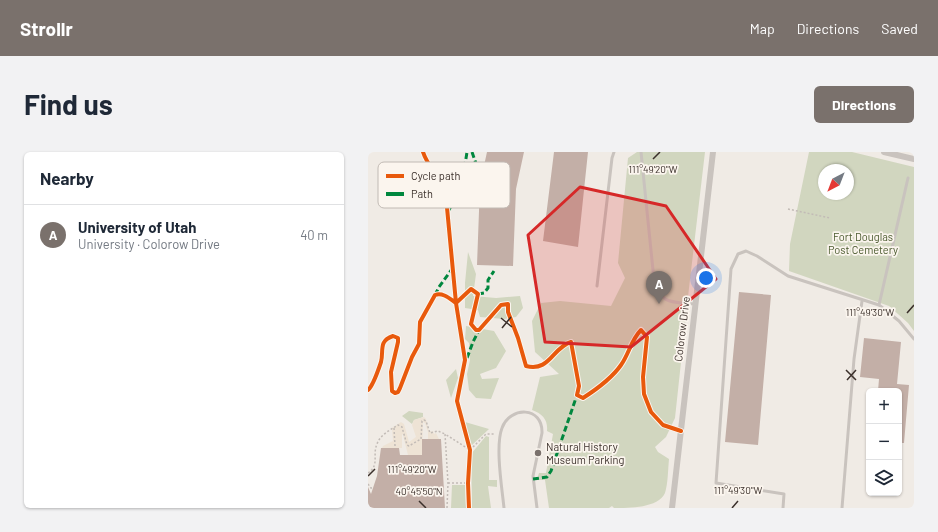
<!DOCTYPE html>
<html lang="en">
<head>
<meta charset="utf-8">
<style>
  body { margin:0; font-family:Barlow,sans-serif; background:#f2f2f3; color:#1f2937 }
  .controls { position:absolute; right:12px; bottom:12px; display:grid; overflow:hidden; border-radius:6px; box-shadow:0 1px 3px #0004 }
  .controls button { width:36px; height:36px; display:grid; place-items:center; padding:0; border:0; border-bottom:1px solid #e0e1e3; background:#fff; color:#1f2937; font:20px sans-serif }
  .compass { position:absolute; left:450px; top:12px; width:36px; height:36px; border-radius:50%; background:#fff; box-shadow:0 1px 3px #0004; rotate:222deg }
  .you { position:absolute; left:338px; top:126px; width:14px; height:14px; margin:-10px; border:3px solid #fff; border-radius:50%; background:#1a73e8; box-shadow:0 0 0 6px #1a73e833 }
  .badge { display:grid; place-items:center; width:26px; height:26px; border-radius:50%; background:#7a716c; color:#fff; font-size:13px; font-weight:700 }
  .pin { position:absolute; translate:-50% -33px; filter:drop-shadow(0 1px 2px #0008) }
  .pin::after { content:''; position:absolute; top:21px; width:14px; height:12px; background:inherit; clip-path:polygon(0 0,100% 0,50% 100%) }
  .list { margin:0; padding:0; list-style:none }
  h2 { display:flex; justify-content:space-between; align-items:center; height:52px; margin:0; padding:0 16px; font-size:17px }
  h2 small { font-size:13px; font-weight:400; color:#747a83 }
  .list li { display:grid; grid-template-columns:26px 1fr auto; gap:12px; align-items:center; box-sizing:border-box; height:60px; padding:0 16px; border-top:1px solid #e0e1e3 }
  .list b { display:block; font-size:15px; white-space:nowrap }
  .list p { margin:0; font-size:13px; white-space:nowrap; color:#747a83 }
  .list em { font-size:13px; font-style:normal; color:#747a83 }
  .icon { flex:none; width:22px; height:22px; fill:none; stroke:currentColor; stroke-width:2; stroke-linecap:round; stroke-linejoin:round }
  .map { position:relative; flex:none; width:546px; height:356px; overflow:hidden; border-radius:6px }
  header { display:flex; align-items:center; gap:24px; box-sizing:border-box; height:56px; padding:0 20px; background:#7a716c; color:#fff }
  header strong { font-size:19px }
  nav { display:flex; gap:22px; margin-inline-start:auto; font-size:14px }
  .intro { display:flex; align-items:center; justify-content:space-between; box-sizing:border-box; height:96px; padding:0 24px }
  h1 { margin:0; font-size:28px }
  .button { padding:10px 18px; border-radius:6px; background:#7a716c; color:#fff; font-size:14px; font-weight:700 }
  main { display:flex; gap:24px; padding:0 24px }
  aside { flex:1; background:#fff; border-radius:6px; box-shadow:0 1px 3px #0004 }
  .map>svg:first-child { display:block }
  .green { fill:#d1d6bf; fill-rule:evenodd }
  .plaza { fill:#eee3d5 }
  .building { fill:#c3afa7 }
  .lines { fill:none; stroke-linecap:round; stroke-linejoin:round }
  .path { stroke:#c2bbb6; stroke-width:1.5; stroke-dasharray:2 2; stroke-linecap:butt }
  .lane { stroke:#c9c3be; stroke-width:3 }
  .street { stroke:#c9c3be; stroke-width:6 }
  .quiet { stroke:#00873e; stroke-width:3; stroke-dasharray:6 3; stroke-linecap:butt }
  .cycleway-casing { stroke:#fbf5ee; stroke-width:6 }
  .cycleway { stroke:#e8590c; stroke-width:4 }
  .marked { fill:#d62828; fill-opacity:0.2; stroke:#d62828; stroke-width:3; stroke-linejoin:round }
  .ticks { fill:none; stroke:#3b302b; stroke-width:1.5 }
  .poi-dot { fill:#7a716c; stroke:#fbf5ee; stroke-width:1.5 }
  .labels { text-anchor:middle; stroke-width:3.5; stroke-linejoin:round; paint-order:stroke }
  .park-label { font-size:11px; fill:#4a5a2e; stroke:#fbf5ee }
  .street-label { font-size:11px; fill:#3b302b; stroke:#fbf5ee }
  .poi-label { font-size:11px; fill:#3b302b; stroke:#fbf5ee; text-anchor:start }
  .key { fill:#fbf5ee; stroke:#c1bab4; stroke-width:1 }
  .key-label { font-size:11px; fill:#3b302b }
  .ticks-label { font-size:10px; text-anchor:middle; fill:#3b302b; stroke:#fbf5ee; stroke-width:3.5; stroke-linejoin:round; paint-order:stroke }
</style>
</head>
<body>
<header>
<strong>Strollr</strong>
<nav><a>Map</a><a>Directions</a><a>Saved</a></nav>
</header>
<div class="intro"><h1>Find us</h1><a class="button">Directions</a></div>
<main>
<aside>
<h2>Nearby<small></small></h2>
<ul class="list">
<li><span class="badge">A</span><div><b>University of Utah</b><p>University · Colorow Drive</p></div><em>40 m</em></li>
</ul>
</aside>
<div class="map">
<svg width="546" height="356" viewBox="0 0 546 356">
  <rect width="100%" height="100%" fill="#f0ebe5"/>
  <path class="green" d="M269,0H337L321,136L307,266L298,285L287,295L290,300L301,307C300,317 300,332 297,341C290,356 262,356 246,356L244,354L241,356H181L177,328H171L170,324L171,321H178L185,282L179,279C180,268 175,262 164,258L172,225L191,222L167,200L164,169L173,151L192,149L243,154L257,126L250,111L260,6Z
    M441,0H484L546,15V179L540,171L521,154L421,119L422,92ZM456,18H480V42H456Z
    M100,100L108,122L105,144L128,146L152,144L155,156L148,165L136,167L112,165L110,158L97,156V131Z
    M98,174L126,179L138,199L128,216L112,222L114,227L131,226L123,247L108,246L101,238L99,222L102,208L101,191L97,187Z
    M88,217L90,226L83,246L78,228Z
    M41,259L55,261V265L46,268L44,272L34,264Z
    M97,270L121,277L103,294Z
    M118,284L121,285V328H129V335L120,334L123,356H104L103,302Z
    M84,333H97L98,356H83Z"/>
  <path class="plaza" d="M56,265L58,267L61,280L65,279L66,282L68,281L71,287H60V280L57,271L55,270L54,303H40L35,283L34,282V296H14L15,294L25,289L24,276L33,270L36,272L41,290L48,285L44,273L46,268Z"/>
  <path class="building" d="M119,0H156L148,37L145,114L109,113L112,32Z
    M186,0H220L210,95L175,89Z
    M371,140L403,143L390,293L357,290Z
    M496,186L533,190L529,232L541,233L536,291H531V239H510L511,227L492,225Z
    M54,287H73L77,356H0V335L3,342L9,324L13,296H31L32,303H54Z"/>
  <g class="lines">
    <path class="path" d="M420,57L462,66
      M26,276L27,294
      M0,321C12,313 4,303 9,292C12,283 22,278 30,273L34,275L39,293L41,294L53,287L54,269L56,268L58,269L62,281L70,279L77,282
      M80,331H100
      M0,332L3,336H6
      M79,356L80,331L77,282L102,298L118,282H126"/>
    <path class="lane" d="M273,0L286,128C292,153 305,150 327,152
      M229,134L244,6L246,0
      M511,153L540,26
      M136,356C134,336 127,294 134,276C142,254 175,254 174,281L165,324L169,356
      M415,356L416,342L348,331L363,117L370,102L378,99L389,104L420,124L511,153L531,169L546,187
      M474,356L486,207L494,149"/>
    <path class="street" d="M516,0L546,7
      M304,356L345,0"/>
    <path class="quiet" d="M104,0L113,26L117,30
      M81,58C91,40 96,21 99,0
      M110,142L116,141L120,136V128L126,119
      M67,143L71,135L84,117
      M99,206L105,190L111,178
      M165,327L179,325L183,319L209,243"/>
    <g class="cycleway-casing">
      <path id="cycleway" d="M55,0C60,16 75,28 78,45L88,151L97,208L89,249L102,298L100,331L101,356
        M0,238C5,234 11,216 13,210C16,199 10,189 25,184L30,186V190L23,220L24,239L27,241L30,240L32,236L44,205L51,192L52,170L67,143C75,140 82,147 88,151L103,137L110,142L103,172L108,178H111L133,153L140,152V160L150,186L158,214C182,220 184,196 203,190L211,234L209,243L215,246C229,237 244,226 253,213C261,202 263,188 273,178L279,185L275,225L276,242L283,260L295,273L313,279"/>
    </g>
    <use href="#cycleway" class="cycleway"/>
  </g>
  <path class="marked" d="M212,35L298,54L348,127L263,195L177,190L160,83Z"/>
  <path class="ticks" d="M285,7L292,0M539,161L546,153M133,166L144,175M134,176L143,165M478,218L488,228M479,228L488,218M0,324L7,317M51,349L58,356M364,356L370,349"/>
  <circle class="poi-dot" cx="170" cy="301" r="4"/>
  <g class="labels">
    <g class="park-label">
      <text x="495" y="89">Fort Douglas<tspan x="495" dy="13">Post Cemetery</tspan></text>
    </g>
    <g class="street-label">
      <text transform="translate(314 177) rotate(-83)" y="4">Colorow Drive</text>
    </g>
    <g class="poi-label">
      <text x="178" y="299">Natural History<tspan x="178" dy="13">Museum Parking</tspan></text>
    </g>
  </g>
  <rect x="10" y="10" width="132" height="46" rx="6" class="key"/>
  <rect x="18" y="22" width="18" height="4" fill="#e8590c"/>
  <rect x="18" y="40" width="18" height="4" fill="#00873e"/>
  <g class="key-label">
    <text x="43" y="28">Cycle path</text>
    <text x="43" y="46">Path</text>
  </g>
  <g class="ticks-label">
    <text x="285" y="21">111°49'20"W</text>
    <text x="502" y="164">111°49'30"W</text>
    <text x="44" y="321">111°49'20"W</text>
    <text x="370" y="342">111°49'30"W</text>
    <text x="51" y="343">40°45'50"N</text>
  </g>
</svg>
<div class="controls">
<button>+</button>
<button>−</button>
<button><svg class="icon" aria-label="layers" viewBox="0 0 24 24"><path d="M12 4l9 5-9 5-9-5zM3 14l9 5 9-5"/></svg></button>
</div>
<svg class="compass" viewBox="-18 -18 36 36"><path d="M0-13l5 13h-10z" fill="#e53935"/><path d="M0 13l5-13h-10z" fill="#747a83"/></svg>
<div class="you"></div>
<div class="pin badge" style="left:291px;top:152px">A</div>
</div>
</main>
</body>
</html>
